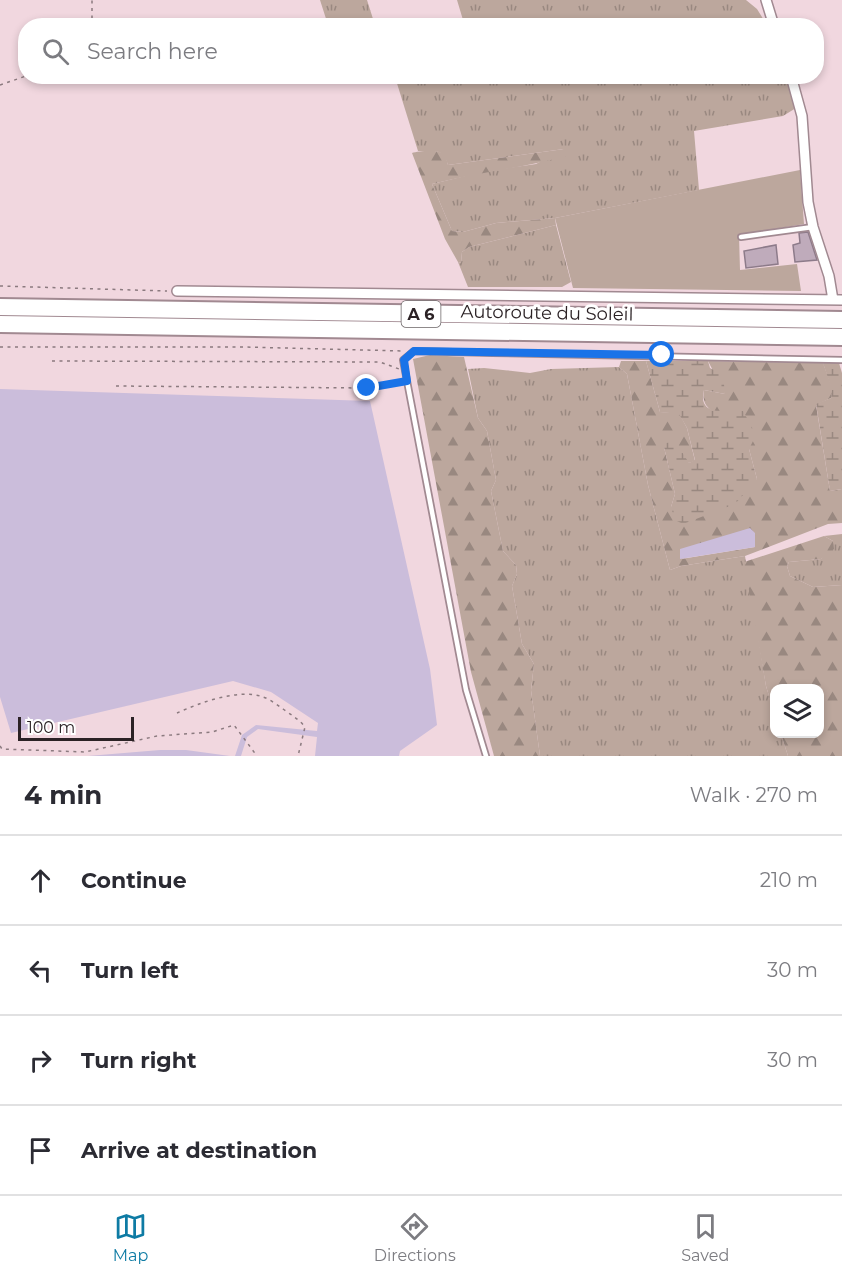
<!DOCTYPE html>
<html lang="en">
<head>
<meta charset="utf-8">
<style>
  body { margin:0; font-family:Montserrat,sans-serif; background:#f7f7f7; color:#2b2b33 }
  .controls { position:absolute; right:18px; bottom:18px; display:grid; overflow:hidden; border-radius:12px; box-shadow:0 3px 9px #0003 }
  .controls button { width:54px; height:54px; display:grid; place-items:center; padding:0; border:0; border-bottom:2px solid #e1e1e2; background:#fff; color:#2b2b33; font:30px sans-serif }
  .scale { position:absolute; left:18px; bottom:15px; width:116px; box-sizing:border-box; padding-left:6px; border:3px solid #2b2225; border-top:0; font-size:16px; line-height:21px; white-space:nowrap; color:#2b2225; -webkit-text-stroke:4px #fff; paint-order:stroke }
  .stop { position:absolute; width:18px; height:18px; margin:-14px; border:4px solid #1a73e8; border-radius:50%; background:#fff }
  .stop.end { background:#1a73e8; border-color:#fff; box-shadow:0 2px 6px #0008 }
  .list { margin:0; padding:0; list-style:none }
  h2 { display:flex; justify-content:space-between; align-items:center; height:78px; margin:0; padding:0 24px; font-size:26px }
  h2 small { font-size:20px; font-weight:400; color:#7c7c81 }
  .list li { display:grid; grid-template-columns:39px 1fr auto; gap:18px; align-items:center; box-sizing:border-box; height:90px; padding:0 24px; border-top:2px solid #e1e1e2 }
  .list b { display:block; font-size:22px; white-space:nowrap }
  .list em { font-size:20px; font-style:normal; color:#7c7c81 }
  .icon { flex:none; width:33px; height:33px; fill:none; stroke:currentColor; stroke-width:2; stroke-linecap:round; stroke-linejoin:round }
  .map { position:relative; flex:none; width:842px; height:756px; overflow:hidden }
  .search { position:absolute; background:#fff; box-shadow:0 3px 9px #0003; left:18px; right:18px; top:18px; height:66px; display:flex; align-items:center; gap:15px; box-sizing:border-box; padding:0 21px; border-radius:24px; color:#7c7c81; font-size:22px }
  .sheet { height:438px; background:#fff }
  nav { display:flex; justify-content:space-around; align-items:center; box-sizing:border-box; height:84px; border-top:2px solid #e1e1e2; background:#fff; font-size:16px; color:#7c7c81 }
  nav a { display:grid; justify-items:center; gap:3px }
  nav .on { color:#0e7ba4 }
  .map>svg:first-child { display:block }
  .grass { fill:url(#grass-tufts) }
  .forest { fill:url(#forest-firs); fill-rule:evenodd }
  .wetland { fill:url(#wetland-marsh) }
  .garden { fill:#bca79d }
  .water { fill:#cbbddb }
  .building { fill:#bfabbb; stroke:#8d7b8a; stroke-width:1.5 }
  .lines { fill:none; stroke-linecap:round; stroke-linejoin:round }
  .service-casing { stroke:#a18991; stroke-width:8 }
  .minor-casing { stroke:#a18991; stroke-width:12 }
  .motorway-casing { stroke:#a18991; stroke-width:20 }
  .path { stroke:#8b7a7f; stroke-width:1.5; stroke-dasharray:3 4.5; stroke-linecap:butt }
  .service { stroke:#fff; stroke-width:4.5 }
  .minor { stroke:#fff; stroke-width:9 }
  .motorway { stroke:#fff; stroke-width:16 }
  .route { stroke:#1a73e8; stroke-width:8 }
  .labels { text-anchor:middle; stroke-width:6; stroke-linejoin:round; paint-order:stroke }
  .shield { fill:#fff; stroke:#6b6466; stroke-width:1.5 }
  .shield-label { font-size:16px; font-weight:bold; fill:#2b2225 }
  .street-label { font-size:18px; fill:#2b2225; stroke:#fff }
</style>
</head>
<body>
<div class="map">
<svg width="842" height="756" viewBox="0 0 842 756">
  <defs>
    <pattern id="grass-tufts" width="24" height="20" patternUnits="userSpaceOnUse" patternTransform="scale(1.5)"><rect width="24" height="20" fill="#bca79d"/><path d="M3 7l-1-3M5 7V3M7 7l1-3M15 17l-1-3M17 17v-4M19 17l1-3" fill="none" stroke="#998880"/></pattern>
    <pattern id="forest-firs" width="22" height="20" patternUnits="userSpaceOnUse" patternTransform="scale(1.5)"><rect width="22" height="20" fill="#bca79d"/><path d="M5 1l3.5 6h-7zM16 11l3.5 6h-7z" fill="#998880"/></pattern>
    <pattern id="wetland-marsh" width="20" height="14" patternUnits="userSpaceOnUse" patternTransform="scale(1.5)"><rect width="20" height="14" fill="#bca79d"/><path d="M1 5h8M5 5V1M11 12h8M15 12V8" fill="none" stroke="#998880"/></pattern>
  </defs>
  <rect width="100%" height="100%" fill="#f1d7df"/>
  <path class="grass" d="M320,0H367L374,22L364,25H328Z
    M457,0H746L757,9L767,25H441L463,20Z
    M395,77H787L796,108L783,116L694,131L699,190L555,218L496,223L463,232L452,231L432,184L486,171L536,164L564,149L448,165C443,147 434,152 418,151Z
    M556,225L571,282L562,287H468L458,262L461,263L462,252L469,247Z
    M619,367L627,374L648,485L670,570L681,566L745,556L766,686L774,713V734H781L788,756H540L531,690L534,664L522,644L512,586L517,574L516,565L503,551L491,491L496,480L487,431L478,418L468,369L484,368L530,373L551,369Z
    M842,534V585L813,587L790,576L787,566L789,562L821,559L833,541L824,536Z"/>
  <path class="forest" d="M564,149L566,156C522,168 476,173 432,184L452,231L463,232L496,223L555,218L556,225L469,247L462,252L461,263L458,262L445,239L412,153C419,151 441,148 445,156C447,159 447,162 448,165Z
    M430,355L464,357L478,418L487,431L496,480L491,491L503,551L516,565L517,574L512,586L522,644L534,664L531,690L540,756H494L471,672L413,359Z
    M621,361H646L660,412L679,413L687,428L695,461L689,463L664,447L675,494L671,507L757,479L749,449L714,412C705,407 702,400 704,390L725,394L708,361L823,363L833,390L831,398L816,405L830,491L842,489V523L828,524L745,556L681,566L670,570L648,485L627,374L619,367ZM750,529L755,547L681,559Z
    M824,536L833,541L834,549L821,559L789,562L787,566L790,576L813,587L842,585V756H788L781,734H820V688H774V713L766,686L744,562Z"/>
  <path class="wetland" d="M646,361H708L710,368L723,375L725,394L704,390C697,417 727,411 742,409L756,435L749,449L757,479L735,504L683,524L675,520L671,507L675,494L664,447L666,443L675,441L689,463L695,460L687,428L679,414L660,412Z
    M823,363H839L842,373V489L830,491L816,404L831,398L832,390Z"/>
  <path class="garden" d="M800,170L804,224L739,235L740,270L797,264L801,291L573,288L555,218Z"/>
  <path class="water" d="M0,389L370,401L430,669L437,725L400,751L399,756H315L317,737L258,729L247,737L241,756H235L242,735L256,725L317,731L318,723L271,692L233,681L11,733L0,697Z
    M750,528L755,533V547L680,559V549Z
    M160,750H186L230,756H88Z"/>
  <path class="building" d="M808,232L817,260L795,262L793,245L800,243L799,233Z
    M776,245L778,264L746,268L744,251Z"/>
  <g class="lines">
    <g class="service-casing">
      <path id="service" d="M741,237L813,227
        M486,756L466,690L403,360L414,351L492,353L842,360"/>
    </g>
    <g class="minor-casing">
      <path id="minor" d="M766,0L774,26
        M791,76L802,116L808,202L813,227L829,276L833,300
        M177,291L842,300"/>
    </g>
    <g class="motorway-casing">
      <path id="motorway" d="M0,307L842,320
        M0,324L842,337"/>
    </g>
    <path class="path" d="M92,26V0
      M0,85L26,76
      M0,286L167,291
      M0,347H243L404,351
      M52,361L380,362L399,369
      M116,386L367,388L400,382
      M177,713C199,703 239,688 263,697C270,699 277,705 283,709C291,715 299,719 305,727L298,756
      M0,746L2,749L85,752L157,736L212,732L234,725L257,756"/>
    <use href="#service" class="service"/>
    <use href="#minor" class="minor"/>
    <use href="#motorway" class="motorway"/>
  </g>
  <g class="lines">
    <path class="route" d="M367,388L407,381L404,360L414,351L662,355"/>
  </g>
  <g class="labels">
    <rect class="shield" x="401.5" y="301" width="39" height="26" rx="4.5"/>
    <g class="shield-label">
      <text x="421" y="320">A 6</text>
    </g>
    <g class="street-label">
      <text transform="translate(547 313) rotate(1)" y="6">Autoroute du Soleil</text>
    </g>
  </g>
</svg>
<div class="controls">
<button><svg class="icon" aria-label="layers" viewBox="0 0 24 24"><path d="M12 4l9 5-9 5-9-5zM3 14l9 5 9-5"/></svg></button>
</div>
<div class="scale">100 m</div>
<div class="stop" style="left:662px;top:355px"></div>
<div class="stop end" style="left:367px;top:388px"></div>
<div class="search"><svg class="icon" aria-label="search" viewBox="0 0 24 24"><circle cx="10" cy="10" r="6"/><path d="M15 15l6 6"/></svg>Search here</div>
</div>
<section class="sheet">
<h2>4 min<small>Walk · 270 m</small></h2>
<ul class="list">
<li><svg class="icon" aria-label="ahead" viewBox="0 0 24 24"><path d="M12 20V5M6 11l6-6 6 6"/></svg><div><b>Continue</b></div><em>210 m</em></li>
<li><svg class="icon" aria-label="left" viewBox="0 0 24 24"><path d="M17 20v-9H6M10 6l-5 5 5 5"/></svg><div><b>Turn left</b></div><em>30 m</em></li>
<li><svg class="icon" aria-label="right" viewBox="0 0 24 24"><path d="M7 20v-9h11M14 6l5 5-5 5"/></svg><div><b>Turn right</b></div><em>30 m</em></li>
<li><svg class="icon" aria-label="arrive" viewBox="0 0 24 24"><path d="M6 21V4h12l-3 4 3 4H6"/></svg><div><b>Arrive at destination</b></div></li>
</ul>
</section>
<nav>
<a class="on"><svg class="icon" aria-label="map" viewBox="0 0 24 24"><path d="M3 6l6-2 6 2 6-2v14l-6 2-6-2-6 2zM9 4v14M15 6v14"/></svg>Map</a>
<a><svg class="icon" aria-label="directions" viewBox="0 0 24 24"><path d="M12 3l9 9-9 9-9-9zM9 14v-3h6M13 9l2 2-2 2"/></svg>Directions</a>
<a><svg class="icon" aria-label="saved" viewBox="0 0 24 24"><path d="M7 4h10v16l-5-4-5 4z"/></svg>Saved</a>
</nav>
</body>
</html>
